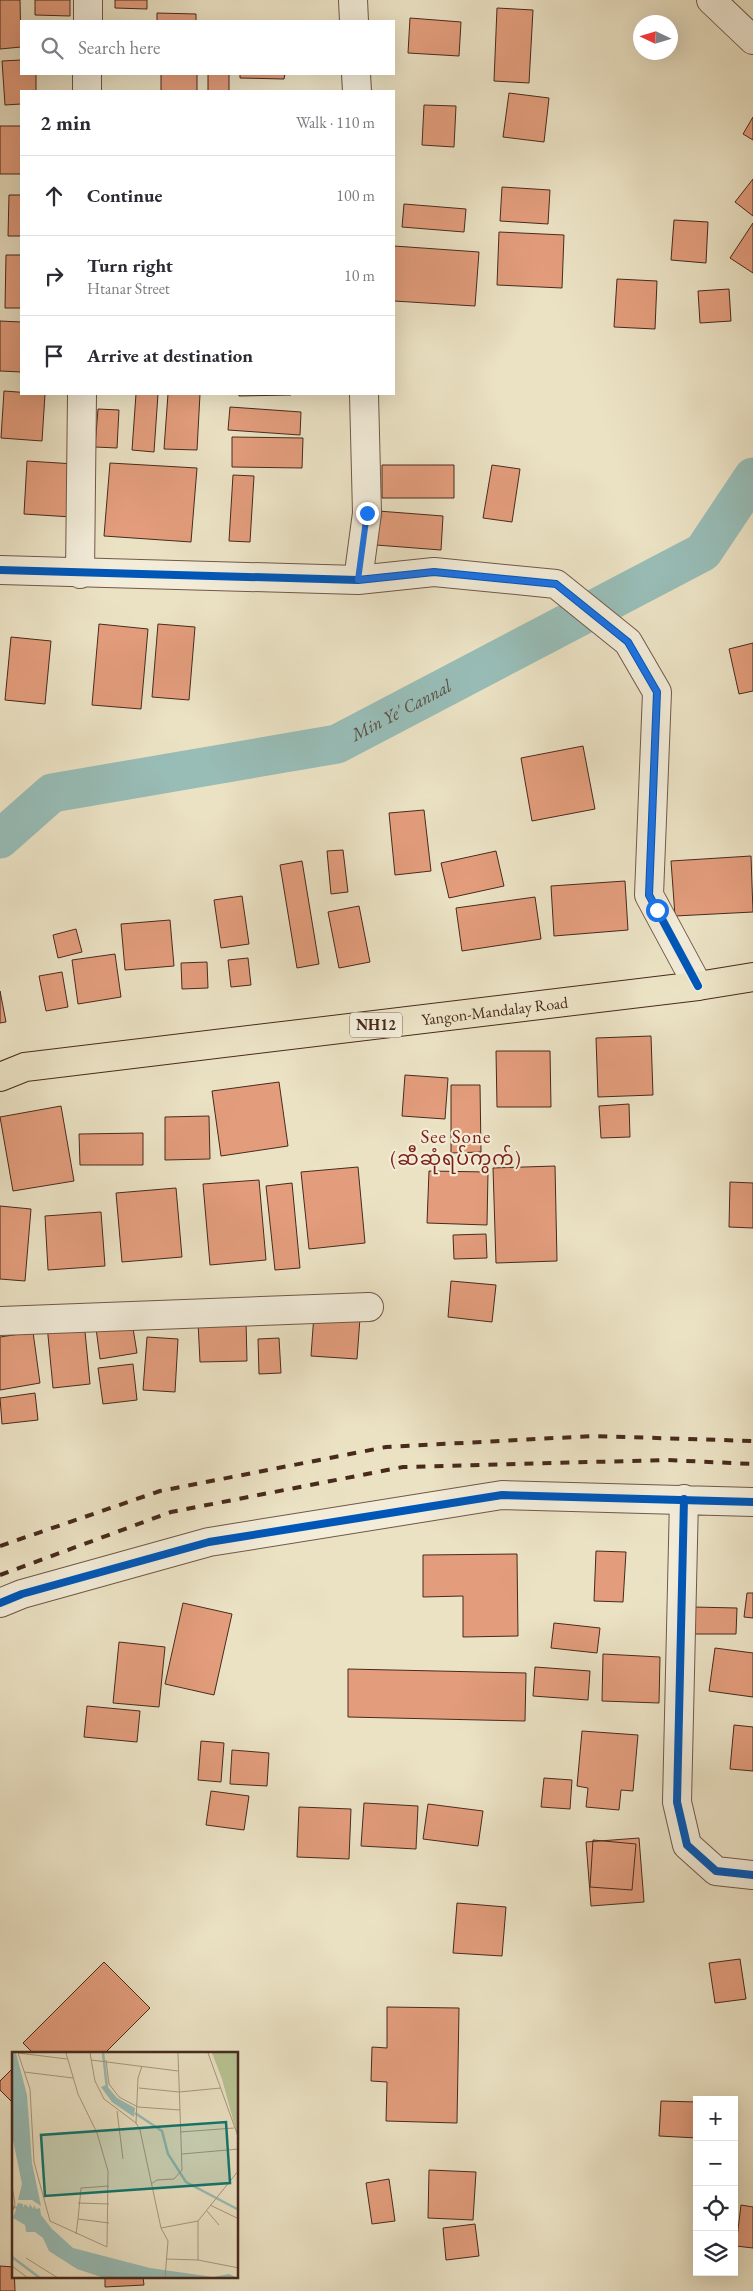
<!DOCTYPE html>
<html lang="en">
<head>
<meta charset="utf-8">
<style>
  body { margin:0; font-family:"EB Garamond","Noto Sans Myanmar",serif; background:#f2f2f3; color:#2b2b33 }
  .controls { position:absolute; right:15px; bottom:15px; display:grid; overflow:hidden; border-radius:0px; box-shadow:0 5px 20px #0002 }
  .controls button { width:45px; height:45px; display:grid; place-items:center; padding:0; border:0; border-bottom:1px solid #e1e1e2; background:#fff; color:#2b2b33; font:25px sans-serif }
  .compass { position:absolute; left:633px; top:15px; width:45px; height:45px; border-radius:50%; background:#fff; box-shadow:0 5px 20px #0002; rotate:274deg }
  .stop { position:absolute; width:15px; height:15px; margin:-11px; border:4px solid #1a73e8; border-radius:50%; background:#fff }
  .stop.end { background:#1a73e8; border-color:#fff; box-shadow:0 1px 5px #0008 }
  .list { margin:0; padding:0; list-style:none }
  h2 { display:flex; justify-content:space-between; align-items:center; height:65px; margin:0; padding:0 20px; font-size:21px }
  h2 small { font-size:16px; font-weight:400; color:#7c7c81 }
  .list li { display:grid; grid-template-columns:32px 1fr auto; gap:15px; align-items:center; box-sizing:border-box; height:80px; padding:0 20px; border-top:1px solid #e1e1e2 }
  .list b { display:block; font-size:19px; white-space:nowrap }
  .list p { margin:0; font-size:16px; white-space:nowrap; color:#7c7c81 }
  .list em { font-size:16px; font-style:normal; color:#7c7c81 }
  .icon { flex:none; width:28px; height:28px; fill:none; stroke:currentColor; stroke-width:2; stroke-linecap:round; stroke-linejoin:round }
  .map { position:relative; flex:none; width:753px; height:2291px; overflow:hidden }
  .search { position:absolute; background:#fff; box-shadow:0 5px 20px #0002; left:20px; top:20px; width:375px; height:55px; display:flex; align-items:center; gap:12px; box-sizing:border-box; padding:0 18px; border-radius:0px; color:#7c7c81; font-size:19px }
  .panel { position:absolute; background:#fff; box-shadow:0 5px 20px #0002; left:20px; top:90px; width:375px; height:305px; border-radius:0px }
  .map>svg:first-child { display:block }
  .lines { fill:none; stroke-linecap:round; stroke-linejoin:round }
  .canal { stroke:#98bdb7; stroke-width:39 }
  .building { fill:#e39d7c; stroke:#482a1d }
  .minor-casing { stroke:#715847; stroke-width:30 }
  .highway-casing { stroke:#482a1d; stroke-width:30 }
  .minor { stroke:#f2ecd9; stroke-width:28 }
  .highway { stroke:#ebe2c4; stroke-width:28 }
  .rail { stroke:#482a1d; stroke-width:4; stroke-dasharray:9 9; stroke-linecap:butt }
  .cycleway-casing { stroke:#f2ecd9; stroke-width:11 }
  .cycleway { stroke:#0057b8; stroke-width:8 }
  .route { stroke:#1a73e8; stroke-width:6 }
  .labels { text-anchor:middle; stroke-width:4.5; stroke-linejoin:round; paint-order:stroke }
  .shield { fill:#f2ecd9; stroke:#7b6455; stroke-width:1 }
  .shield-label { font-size:15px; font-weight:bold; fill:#482a1d }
  .street-label { font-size:16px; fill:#482a1d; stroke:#f2ecd9 }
  .water-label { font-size:18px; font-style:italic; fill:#5c4f44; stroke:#f2ecd9 }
  .quarter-label { font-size:19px; letter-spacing:1px; fill:#7a1f14; stroke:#f2ecd9 }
  .inset-river { fill:none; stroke:#98bdb7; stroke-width:2.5 }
  .inset-road { fill:none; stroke:#aa9881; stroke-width:1 }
  .view { fill:#0f766e; fill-opacity:0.15; stroke:#0f766e; stroke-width:2.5 }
  .inset-edge { fill:none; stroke:#482a1d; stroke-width:2.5 }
</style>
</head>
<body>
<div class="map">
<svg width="753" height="2291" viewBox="0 0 753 2291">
  <rect width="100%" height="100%" fill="#ebe2c4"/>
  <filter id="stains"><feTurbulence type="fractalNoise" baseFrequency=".004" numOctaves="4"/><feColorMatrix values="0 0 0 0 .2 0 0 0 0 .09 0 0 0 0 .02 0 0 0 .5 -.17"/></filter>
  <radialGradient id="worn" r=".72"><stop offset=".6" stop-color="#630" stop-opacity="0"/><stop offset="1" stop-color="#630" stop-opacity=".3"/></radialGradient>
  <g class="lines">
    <path class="canal" id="s1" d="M0,839L52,793L337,744L703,552L753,477"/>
  </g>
  <path class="building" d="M0,0H20L21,47L0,49Z
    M35,0H70V16L35,15Z
    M115,0H147V9L115,8Z
    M497,8L533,10L529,83L494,81Z
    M157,13L196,14V21H157Z
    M410,18L461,22L459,56L408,53Z
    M21,60V74H36V91H21V104L5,105L2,61Z
    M161,74H197V91H161Z
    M208,74H229V91H208Z
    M240,74H285L284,79L240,78Z
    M509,93L549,98L544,142L503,137Z
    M424,105L456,106L454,147L422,145Z
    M753,117V140L743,134Z
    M0,126H21V174H0Z
    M753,179V216L735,202Z
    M502,187L550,190L548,224L500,221Z
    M9,195H21V236H8Z
    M404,204L466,209L464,232L402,227Z
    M674,220L708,222L706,263L671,260Z
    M753,223V273L730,258Z
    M499,232L564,235L562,288L497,285Z
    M394,246L479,252L475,306L394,301Z
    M6,255H21V308H5Z
    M617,279L657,281L655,329L614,327Z
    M729,289L731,321L700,323L698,291Z
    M0,321L21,322V372L0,371Z
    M4,391L45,394L42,441L1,438Z
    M136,394H158L154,452L132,450Z
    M168,394H200L197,450L164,449Z
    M239,394H291V395L239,396Z
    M230,407L301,412L300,435L228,430Z
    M98,409L119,410L117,448L95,447Z
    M232,437L303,438L302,468L232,467Z
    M27,461L75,464L72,517L24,514Z
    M110,463L197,468L191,542L104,536Z
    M382,465H454V498H382Z
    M492,465L520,469L512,522L483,518Z
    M233,475L254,476L250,542L229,541Z
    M378,511L443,516L441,550L376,545Z
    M99,624L148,629L141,709L92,705Z
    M158,624L195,627L189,700L152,697Z
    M11,637L51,641L45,704L5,700Z
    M753,643V691L739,694L729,649Z
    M583,746L595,809L532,821L521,758Z
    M424,810L431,871L395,875L389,813Z
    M343,850L348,892L331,894L327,851Z
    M496,851L504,886L449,898L441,863Z
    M751,856L753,912L675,916L671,861Z
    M302,861L319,964L297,968L280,865Z
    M625,881L628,930L554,936L551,886Z
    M242,896L249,944L221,948L214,900Z
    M535,897L541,939L462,951L456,908Z
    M359,906L370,962L339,968L328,912Z
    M170,920L174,966L125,970L121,924Z
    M76,929L82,952L58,958L53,935Z
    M115,954L121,997L78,1004L72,960Z
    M248,958L251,985L231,987L228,960Z
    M207,962L208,988L182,989L181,963Z
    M62,972L68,1007L46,1011L39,976Z
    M0,991L6,1022L0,1023Z
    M651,1036L653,1095L598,1097L596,1038Z
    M496,1051H550L551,1107H497Z
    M405,1075L448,1078L445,1119L402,1116Z
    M279,1082L288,1146L221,1156L212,1091Z
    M451,1085H480L481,1152L451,1153Z
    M629,1104L630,1137L601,1138L599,1106Z
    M61,1106L74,1181L13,1191L0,1117Z
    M209,1116L210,1159L165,1160V1117Z
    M143,1133V1165H80L79,1134Z
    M555,1166L557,1261L496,1263L493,1168Z
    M358,1167L365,1243L309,1249L301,1172Z
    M429,1171L488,1172L487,1225L427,1223Z
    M259,1180L266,1260L210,1265L203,1184Z
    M730,1182L753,1183V1228L729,1227Z
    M292,1183L300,1268L275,1270L266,1186Z
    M176,1188L182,1257L122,1262L116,1193Z
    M0,1206L31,1209L25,1281L0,1279Z
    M101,1212L105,1266L48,1270L45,1216Z
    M486,1234L487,1258L454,1259L453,1235Z
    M451,1281L496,1285L492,1322L448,1317Z
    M314,1314L360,1318L357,1359L311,1356Z
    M84,1321L90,1384L53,1388L47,1325Z
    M246,1321L247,1361L200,1362L198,1322Z
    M132,1322L137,1353L100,1359L96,1328Z
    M33,1332L40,1383L0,1390V1337Z
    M147,1337L178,1339L175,1392L143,1390Z
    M279,1338L281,1373L259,1374L258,1339Z
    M133,1364L137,1400L103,1404L98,1368Z
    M35,1393L38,1420L2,1424L0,1398Z
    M596,1551L626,1552L623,1602L594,1601Z
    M517,1554L518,1636L463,1637V1596L423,1597V1555Z
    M747,1593H753V1618L744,1617Z
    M183,1603L232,1614L214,1695L165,1684Z
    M693,1607L737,1608L736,1634H692Z
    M554,1623L600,1628L597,1653L551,1648Z
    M119,1642L165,1647L159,1707L113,1703Z
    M715,1648L753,1653V1697L709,1691Z
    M603,1654L660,1657L659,1703L602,1701Z
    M535,1667L590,1671L588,1700L533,1696Z
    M348,1669L526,1673L525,1721L348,1717Z
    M87,1706L140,1711L137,1742L84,1737Z
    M734,1725L753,1727V1771L730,1769Z
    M582,1731L638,1735L633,1791L621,1790L619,1810L586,1807L588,1788L577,1786Z
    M201,1741L224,1743L221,1782L198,1780Z
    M232,1750L269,1753L267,1786L230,1784Z
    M544,1778L572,1780L570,1809L541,1807Z
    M211,1791L249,1796L244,1830L206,1825Z
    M364,1803L418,1806L416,1849L361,1846Z
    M428,1804L483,1811L478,1846L423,1839Z
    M299,1807L351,1809L349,1859L297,1857Z
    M639,1838L644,1902L591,1906L586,1842Z
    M593,1840L636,1844L632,1890L590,1887Z
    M457,1903L506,1907L502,1956L453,1953Z
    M740,1959L746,1999L715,2003L709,1963Z
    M104,1962L150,2008L104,2054H34L23,2043Z
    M387,2007L459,2008L457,2123L386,2121L387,2082L371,2081L372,2047L387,2048Z
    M11,2070L14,2072V2104L0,2090V2081Z
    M661,2101L697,2102V2138L659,2136Z
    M429,2170L476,2172L473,2220L428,2218Z
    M389,2179L395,2221L372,2224L366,2183Z
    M741,2205L753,2207V2248L736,2246Z
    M475,2224L479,2256L446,2260L443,2228Z
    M0,2266L14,2267L15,2291H0Z
    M105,2277H143L144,2285L105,2287Z"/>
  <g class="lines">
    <g class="minor-casing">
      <path id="minor" d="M353,0L354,21
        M711,0L753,40
        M88,21V0
        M356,74L357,91
        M87,91V74
        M0,570L358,580L434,572L556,584L628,642L657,692L649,895L698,986
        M80,574L82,394
        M358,580L367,513L364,394
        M0,1321L369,1307
        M684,1499L677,1802L687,1845L716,1871L753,1875
        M0,1603L22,1594L209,1542L502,1495L753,1502"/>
    </g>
    <g class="highway-casing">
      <g id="highway">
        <path id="s2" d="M0,1077L25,1067L698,986L753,977"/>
      </g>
    </g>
    <use href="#minor" class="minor"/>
    <use href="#highway" class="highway"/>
    <path class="rail" d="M0,1546L160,1491L386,1447L593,1436L753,1441
      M0,1575L171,1512L403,1467L667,1460L753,1464"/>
    <g class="cycleway-casing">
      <path id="cycleway" d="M0,570L358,580L434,572L556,584L628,642L657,692L649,895L698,986
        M684,1499L677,1802L687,1845L716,1871L753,1875
        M0,1603L22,1594L209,1542L502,1495L753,1502"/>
    </g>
    <use href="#cycleway" class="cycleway"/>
  </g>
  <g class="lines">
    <path class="route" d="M367,513L358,580L434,572L556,584L628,642L657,692L649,895L657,910"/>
  </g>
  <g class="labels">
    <rect class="shield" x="350" y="1012.5" width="52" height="25" rx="4"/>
    <g class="shield-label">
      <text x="376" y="1030">NH12</text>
    </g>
    <g class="street-label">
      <text dy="6" stroke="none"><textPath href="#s2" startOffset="500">Yangon-Mandalay Road</textPath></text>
    </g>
    <g class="water-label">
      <text dy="6" stroke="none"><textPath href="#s1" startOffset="431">Min Ye' Cannal</textPath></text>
    </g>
    <g class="quarter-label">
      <text x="456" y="1143">See Sone<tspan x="456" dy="22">(ဆီဆုံရပ်ကွက်)</tspan></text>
    </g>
  </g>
  <g transform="translate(12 2052)">
    <rect width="226" height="226" fill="#ebe2c4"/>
    <path d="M200,1H226V86L210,27Z" fill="#b8c393"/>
    <path d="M0,1H4L15,43L20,111L29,154L20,148H6L10,132L0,83ZM94,33L105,46L123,56L122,65L100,50L89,35ZM6,151L11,152V156L13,152L17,156L18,152L21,157L22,153L24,157L28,156L29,163L40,177L61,196L138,216L201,225L217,222L226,226H92L65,217L37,199L31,186L23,180H14L13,173L1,166Z" fill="#98bdb7"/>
    <path class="inset-river" d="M91,1L95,36M123,61L150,79L156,102L174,130L227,158M0,155L18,157M0,205L28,226"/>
    <path class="inset-road" d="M6,1L18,37L22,110L38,169L95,195L96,119L85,81L66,42L54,1M6,1L55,7M78,1L83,29L92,47L124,71L128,78L149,176L156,189L153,226M196,1L227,87M79,8L166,19M94,8L97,32L107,45L126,55L168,58M12,20L61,26M127,36L167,40L209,36M105,59L111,107M124,71L126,26L130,14M168,80L222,76M170,102L227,97M139,132L145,128L162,127L170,118L166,1M0,134L3,152L0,161M66,151L97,152M198,153L227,167M195,159L207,173M186,169V208M97,171L66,167L69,136L97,134M149,176L186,169L227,118M64,182L66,167M14,206L46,226M155,207L186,208L227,216M0,214L16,226"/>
    <path class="view" d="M214,70L218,131L33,144L29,83Z"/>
    <rect width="226" height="226" class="inset-edge"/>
  </g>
  <rect width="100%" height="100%" filter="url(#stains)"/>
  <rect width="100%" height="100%" fill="url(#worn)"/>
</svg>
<div class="controls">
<button>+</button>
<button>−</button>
<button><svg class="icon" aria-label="locate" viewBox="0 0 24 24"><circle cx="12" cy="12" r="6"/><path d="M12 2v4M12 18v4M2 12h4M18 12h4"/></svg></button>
<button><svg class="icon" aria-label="layers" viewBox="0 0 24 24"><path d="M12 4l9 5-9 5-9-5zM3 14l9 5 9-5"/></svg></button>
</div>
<svg class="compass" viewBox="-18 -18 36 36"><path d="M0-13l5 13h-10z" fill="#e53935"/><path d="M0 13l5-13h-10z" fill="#7c7c81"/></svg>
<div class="stop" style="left:657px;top:910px"></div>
<div class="stop end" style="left:367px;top:513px"></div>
<div class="search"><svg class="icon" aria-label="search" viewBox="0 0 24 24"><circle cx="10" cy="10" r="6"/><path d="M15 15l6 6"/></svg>Search here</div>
<section class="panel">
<h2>2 min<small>Walk · 110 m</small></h2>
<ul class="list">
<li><svg class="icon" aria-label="ahead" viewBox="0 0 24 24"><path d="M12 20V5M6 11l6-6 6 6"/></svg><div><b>Continue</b></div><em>100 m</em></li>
<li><svg class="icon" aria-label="right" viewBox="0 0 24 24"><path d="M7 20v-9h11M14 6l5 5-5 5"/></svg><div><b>Turn right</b><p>Htanar Street</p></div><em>10 m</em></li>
<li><svg class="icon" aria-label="arrive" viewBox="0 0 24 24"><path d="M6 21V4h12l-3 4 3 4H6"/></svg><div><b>Arrive at destination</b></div></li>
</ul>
</section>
</div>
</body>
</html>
